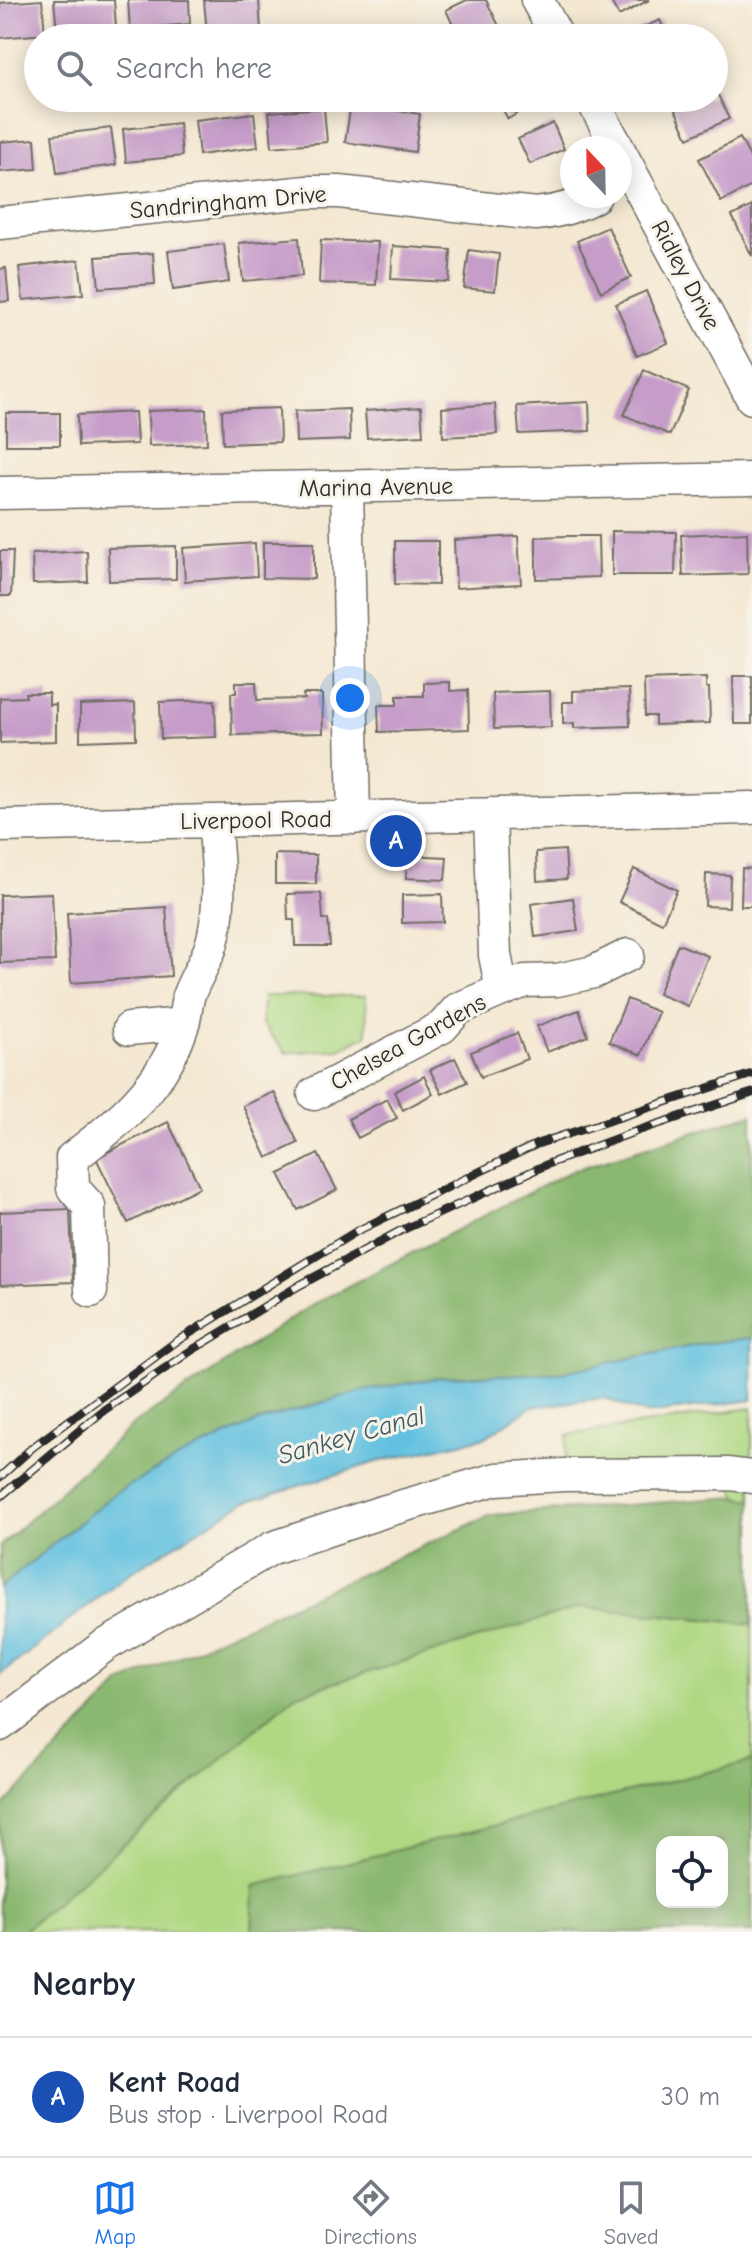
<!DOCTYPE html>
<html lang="en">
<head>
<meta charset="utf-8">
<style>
  body { margin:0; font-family:"Comic Neue",sans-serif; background:#f6f6f7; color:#1f2937 }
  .controls { position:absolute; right:24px; bottom:24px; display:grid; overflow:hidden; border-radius:16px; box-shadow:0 4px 20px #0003 }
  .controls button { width:72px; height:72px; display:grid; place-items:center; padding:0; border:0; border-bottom:2px solid #e0e1e3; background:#fff; color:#1f2937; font:40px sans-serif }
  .compass { position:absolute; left:560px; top:136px; width:72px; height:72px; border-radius:50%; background:#fff; box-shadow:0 4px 20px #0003; rotate:338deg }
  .you { position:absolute; left:350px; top:698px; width:28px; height:28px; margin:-20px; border:6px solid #fff; border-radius:50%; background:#1a73e8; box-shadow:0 0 0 12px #1a73e833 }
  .badge { display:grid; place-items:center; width:52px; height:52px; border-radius:50%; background:#1a73e8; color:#fff; font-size:26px; font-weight:700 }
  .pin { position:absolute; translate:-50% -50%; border:4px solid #fff; box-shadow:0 2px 8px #0006 }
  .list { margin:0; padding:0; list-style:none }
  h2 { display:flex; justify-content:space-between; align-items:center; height:104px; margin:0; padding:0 32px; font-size:34px }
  h2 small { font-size:26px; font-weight:400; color:#747a83 }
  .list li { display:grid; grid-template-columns:52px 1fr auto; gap:24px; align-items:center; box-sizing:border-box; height:120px; padding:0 32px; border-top:2px solid #e0e1e3 }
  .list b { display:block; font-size:30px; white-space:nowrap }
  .list p { margin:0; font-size:26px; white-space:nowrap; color:#747a83 }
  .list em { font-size:26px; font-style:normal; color:#747a83 }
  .icon { flex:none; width:44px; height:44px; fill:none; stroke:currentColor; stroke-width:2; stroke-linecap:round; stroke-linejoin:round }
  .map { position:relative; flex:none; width:752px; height:1932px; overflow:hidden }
  .search { position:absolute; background:#fff; box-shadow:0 4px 20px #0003; left:24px; right:24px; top:24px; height:88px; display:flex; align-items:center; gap:20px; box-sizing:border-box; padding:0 28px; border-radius:44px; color:#747a83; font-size:30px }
  .sheet { height:224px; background:#fff }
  nav { display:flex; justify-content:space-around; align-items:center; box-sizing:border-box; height:112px; border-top:2px solid #e0e1e3; background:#fff; font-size:22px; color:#747a83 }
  nav a { display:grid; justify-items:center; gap:4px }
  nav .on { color:#1a73e8 }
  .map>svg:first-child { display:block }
  .green { fill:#afd883; stroke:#6d8257; stroke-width:2 }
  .forest { fill:#8bb871; stroke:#5b724e; stroke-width:2; fill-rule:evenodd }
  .water { fill:#62c1e0; stroke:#467686; stroke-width:2 }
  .building { fill:#c69dc9 }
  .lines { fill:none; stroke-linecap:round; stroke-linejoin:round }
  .minor-casing { stroke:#716d65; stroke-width:35 }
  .minor { stroke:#fff; stroke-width:32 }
  .rail-casing { stroke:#2b2b2b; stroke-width:9 }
  .rail { stroke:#f7f3e8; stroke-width:6; stroke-dasharray:18; stroke-linecap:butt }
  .labels { text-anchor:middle; stroke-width:6; stroke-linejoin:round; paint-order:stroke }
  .street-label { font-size:24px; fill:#2b2b2b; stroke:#f7f3e8 }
  .water-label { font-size:26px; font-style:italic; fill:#3c5861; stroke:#f7f3e8 }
</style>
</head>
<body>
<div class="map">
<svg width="752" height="1932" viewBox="0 0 752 1932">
  <rect width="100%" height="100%" fill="#f7f3e8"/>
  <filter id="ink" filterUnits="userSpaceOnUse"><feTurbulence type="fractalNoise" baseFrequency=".0125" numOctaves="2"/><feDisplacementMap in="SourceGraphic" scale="16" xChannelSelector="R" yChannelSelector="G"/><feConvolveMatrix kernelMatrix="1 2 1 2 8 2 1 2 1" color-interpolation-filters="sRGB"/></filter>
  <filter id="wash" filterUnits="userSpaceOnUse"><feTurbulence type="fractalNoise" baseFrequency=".006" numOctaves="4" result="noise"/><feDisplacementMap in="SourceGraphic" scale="32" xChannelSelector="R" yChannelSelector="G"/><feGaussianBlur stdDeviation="1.8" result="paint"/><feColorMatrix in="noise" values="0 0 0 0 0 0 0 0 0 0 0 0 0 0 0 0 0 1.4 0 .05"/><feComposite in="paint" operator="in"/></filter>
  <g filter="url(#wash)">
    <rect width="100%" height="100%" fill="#f4e8d2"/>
    <path class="green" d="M263,996H366L367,1035L340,1049L286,1053L262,1024Z
      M752,1408V1500L737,1497L729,1474L564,1475L567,1435Z
      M581,1607L752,1624V1761L255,1886L252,1932H22L294,1695Z"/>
    <path class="forest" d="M752,1114V1338L702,1344L558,1373L444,1377L358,1392L260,1421L188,1453L114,1494L0,1588V1546L133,1425L311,1305L571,1171Z
      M737,1497L752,1500V1624L581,1607L295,1695L22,1932H0V1810L121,1683L491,1515Z
      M752,1761V1932H252L254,1886ZM722,1842V1902H662V1842Z"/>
    <path class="water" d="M752,1338V1400L646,1414L604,1398L531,1407L486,1437L377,1462L243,1503L128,1574L0,1675V1588L114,1494L188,1453L260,1421L358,1392L444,1377L558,1373L702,1344Z"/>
    <g id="blocks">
      <path class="building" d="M42,0L45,34L0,38V3Z
        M54,0H114L116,27L57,32Z
        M128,0H189L190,24L130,29Z
        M204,0H259L261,30L207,34Z
        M467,0H486L505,38H459L446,10Z
        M610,0H649L619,16Z
        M660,20L668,38H635L632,32Z
        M714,86L729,119L688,138L670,98H714Z
        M496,98H540L541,100L508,119Z
        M351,104L420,114L415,152L345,142Z
        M324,108L327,142L272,147L269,112Z
        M254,113L258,147L199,155L195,120Z
        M179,123L182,156L126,162L123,129Z
        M553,123L564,149L530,164L518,139Z
        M111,128L116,165L57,173L52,135Z
        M740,138L752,161V186L721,202L699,159Z
        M35,139L37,169L0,172V142Z
        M752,206V256L732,216Z
        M608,227L631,277L601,292L577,241Z
        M299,238L302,276L243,281L239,243Z
        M321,240L378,242L376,285L319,283Z
        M224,244L229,282L173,290L168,251Z
        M393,246L451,250L449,282L391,279Z
        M469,250L499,254L495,291L464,288Z
        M153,253L155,284L99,288L96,257Z
        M79,260L83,294L23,300L19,267Z
        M6,268L9,301L0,302V269Z
        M646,291L668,343L637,356L616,304Z
        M644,370L689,390L670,435L624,415Z
        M589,402L590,431L519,434L517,406Z
        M495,404L497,434L443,437L442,408Z
        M421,407L423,435L367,438L365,411Z
        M279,408L280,442L223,444L222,410Z
        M206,409L207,444L149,446L148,411Z
        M349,409L350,440L296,442L295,411Z
        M135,412L137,444L78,446L77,415Z
        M6,413H60V445H6Z
        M612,531L676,532L675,575H612Z
        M747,532L748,574L683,576L681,535Z
        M518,536L521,584L456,588L454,540Z
        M567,536H598L599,577L536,579V537Z
        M395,541H438V585L395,584Z
        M263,542H314V579L263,578Z
        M255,543L257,576L185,581L183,548Z
        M176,546V579L109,581L108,548Z
        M0,551H13L11,596H0Z
        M87,551L88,582L33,584L32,554Z
        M733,676H752V724H734Z
        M706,678V688H709L710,723L655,725V716H645L644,680Z
        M236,682H256L257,700L304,699L303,694H322L323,733L232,735L231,693H236Z
        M450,682V691L468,690L469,729L379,732L378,705H397V696H424V683Z
        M629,689L630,726L574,728V723L563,724V702H573V691Z
        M550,691L551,727L494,729L493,693Z
        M25,693H49V705L56,704V741L0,743V698L26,697Z
        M215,700L216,737L161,739L160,702Z
        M135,703L136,739L80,741V705Z
        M565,850L567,879L537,881L536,852Z
        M275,854L316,855V884H275Z
        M407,855L447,857L445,880L406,878Z
        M742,868L752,869V906H741Z
        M634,869L677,890L662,923L619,902Z
        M706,874L730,875L729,907L705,906Z
        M52,893L55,961L0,963V895Z
        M321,893L323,919H328L330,946H295L294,920H288L287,894Z
        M442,894L443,922L402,923V895Z
        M573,898L578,931L535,937L531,904Z
        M166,907L171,976L71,983L67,913Z
        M678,944L708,956L688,1006L658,994Z
        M627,999L658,1012L641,1055L609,1042Z
        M579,1010L588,1036L547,1052L537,1026Z
        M517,1033L527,1059L481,1077L471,1052Z
        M455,1058L467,1082L442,1094L430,1070Z
        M424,1076L433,1094L403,1110L394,1092Z
        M274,1092L298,1143L267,1158L243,1106Z
        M387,1099L397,1118L358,1138L348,1119Z
        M168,1122L200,1187L128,1223L96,1158Z
        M318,1154L337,1190L298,1210L279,1174Z
        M70,1209L73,1282L0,1285V1212Z"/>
    </g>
  </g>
  <g filter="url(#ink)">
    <use href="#blocks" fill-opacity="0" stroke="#716d65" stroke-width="2"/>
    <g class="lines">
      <g class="minor-casing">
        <path id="minor" d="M537,0L558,38
          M591,98L618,148
          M620,152L752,398
          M0,223L307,192H339L536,214C558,212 576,207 595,196
          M347,488L354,818
          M0,493L752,479
          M490,814L495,955L502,990
          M0,826L752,808
          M129,1029L183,1024
          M314,1094L442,1027L458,1009L502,990L525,981L557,980L594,972L628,955
          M91,1291L89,1206L73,1188L72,1158C120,1122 165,1084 183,1024C186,1014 186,1003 189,994C195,979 204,964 210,949C223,911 218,861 214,821
          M0,1725L104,1646L272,1548L382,1512L496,1479L564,1475L729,1474L752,1477"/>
      </g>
      <use href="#minor" class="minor"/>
      <g class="rail-casing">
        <path id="rail" d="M0,1477L33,1447L177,1341L357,1231L537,1144L752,1074
          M0,1497L104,1410L189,1352L300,1285L400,1231L548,1164L634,1132L752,1093"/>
      </g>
      <use href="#rail" class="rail"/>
    </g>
  </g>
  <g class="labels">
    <g class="street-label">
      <text transform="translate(228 202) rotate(-5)" y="8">Sandringham Drive</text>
      <text transform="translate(686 275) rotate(62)" y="8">Ridley Drive</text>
      <text transform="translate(376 487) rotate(-1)" y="8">Marina Avenue</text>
      <text transform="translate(256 820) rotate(-1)" y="8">Liverpool Road</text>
      <text transform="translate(408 1042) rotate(-29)" y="8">Chelsea Gardens</text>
    </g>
    <g class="water-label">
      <text transform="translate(351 1435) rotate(-16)" y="9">Sankey Canal</text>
    </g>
  </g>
</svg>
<div class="controls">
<button><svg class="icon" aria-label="locate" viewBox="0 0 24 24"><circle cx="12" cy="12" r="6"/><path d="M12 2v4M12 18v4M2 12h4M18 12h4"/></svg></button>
</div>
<svg class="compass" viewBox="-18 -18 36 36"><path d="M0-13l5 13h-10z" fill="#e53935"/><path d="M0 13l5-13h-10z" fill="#747a83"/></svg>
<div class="you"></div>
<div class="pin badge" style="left:396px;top:841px;background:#1a4fb4">A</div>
<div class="search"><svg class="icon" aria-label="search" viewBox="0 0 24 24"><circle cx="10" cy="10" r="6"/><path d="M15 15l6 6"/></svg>Search here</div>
</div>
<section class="sheet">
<h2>Nearby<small></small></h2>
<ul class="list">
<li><span class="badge" style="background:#1a4fb4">A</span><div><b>Kent Road</b><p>Bus stop · Liverpool Road</p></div><em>30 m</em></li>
</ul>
</section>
<nav>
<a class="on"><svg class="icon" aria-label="map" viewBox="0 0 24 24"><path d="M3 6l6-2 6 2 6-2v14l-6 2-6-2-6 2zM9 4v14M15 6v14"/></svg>Map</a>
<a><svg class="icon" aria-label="directions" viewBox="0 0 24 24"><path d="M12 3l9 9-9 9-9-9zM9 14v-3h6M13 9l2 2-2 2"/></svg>Directions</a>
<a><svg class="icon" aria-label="saved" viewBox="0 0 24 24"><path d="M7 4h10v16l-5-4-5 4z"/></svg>Saved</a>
</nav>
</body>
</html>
